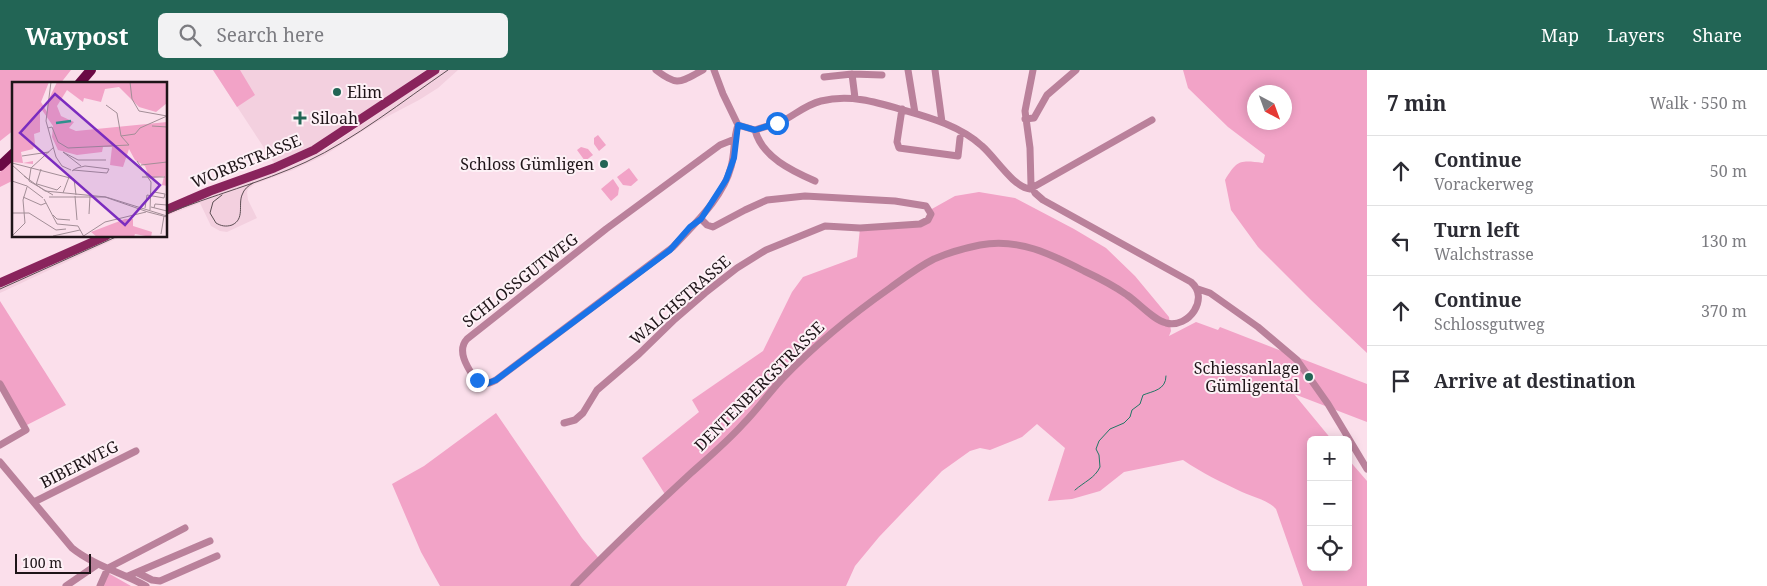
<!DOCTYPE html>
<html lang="en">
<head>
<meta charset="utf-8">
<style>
  body { margin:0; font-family:"Noto Serif",serif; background:#f2f2f3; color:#2b2b33 }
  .controls { position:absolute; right:15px; bottom:15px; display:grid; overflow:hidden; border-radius:8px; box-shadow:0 2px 12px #0003 }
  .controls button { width:45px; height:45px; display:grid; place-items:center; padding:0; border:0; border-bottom:1px solid #e1e1e2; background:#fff; color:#2b2b33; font:25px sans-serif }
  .compass { position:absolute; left:1247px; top:15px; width:45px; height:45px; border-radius:50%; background:#fff; box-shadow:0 2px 12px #0003; rotate:139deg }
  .scale { position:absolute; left:15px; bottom:12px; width:76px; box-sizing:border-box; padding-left:5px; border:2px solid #1e1418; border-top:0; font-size:14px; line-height:18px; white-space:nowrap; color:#1e1418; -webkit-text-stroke:4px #fdf1f6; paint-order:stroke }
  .stop { position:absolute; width:15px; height:15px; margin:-11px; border:4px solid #1a73e8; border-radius:50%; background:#fff }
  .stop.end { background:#1a73e8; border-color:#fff; box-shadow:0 1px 5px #0008 }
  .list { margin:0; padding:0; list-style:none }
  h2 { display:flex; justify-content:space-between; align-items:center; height:65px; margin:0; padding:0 20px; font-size:21px }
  h2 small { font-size:16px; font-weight:400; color:#7c7c81 }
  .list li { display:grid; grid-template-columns:32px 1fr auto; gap:15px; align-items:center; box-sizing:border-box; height:70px; padding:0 20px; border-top:1px solid #e1e1e2 }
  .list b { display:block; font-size:19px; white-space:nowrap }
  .list p { margin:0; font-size:16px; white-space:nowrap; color:#7c7c81 }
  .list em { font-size:16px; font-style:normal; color:#7c7c81 }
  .icon { flex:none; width:28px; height:28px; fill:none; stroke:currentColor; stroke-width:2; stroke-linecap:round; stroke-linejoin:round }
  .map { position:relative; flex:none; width:1367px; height:516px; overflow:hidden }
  header { display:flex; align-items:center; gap:30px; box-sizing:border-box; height:70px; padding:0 25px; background:#226555; color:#fff }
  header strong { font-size:24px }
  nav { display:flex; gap:28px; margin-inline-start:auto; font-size:18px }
  .search { width:350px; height:45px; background:#f2f2f3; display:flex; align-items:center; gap:12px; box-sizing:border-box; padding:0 18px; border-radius:8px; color:#7c7c81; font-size:19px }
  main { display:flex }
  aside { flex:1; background:#fff }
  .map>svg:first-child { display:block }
  .built { fill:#f3d0df }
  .green { fill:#f2a3c7; fill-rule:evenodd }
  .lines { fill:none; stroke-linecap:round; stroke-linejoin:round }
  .stream { stroke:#276; stroke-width:1 }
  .minor { stroke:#ba819b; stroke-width:7 }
  .major { stroke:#89245c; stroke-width:9 }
  .highway { stroke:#6a0944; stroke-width:10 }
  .tram { stroke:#5d4e54; stroke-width:1 }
  .route { stroke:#1a73e8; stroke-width:6 }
  .poi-dot { fill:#226555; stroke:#fdf1f6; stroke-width:2 }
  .labels { text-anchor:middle; stroke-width:4; stroke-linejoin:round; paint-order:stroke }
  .poi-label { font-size:16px; fill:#1e1418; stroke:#fdf1f6; text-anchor:start }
  .street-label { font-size:16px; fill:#1e1418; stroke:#fdf1f6 }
  .inset-river { fill:none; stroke:#23a187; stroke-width:2.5 }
  .inset-road { fill:none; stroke:#a38e97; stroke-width:1 }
  .view { fill:#7b2cbf; fill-opacity:0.15; stroke:#7b2cbf; stroke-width:2.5 }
  .inset-edge { fill:none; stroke:#1e1418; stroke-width:2.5 }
</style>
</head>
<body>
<header>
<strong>Waypost</strong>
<div class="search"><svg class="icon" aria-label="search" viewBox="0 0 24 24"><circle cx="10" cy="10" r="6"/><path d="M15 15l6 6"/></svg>Search here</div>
<nav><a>Map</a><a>Layers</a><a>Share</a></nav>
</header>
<main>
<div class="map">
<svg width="1367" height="516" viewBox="0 0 1367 516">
  <rect width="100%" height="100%" fill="#fbdfeb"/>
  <path class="built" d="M213,0H426L326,68L302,81L274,93Z
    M442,0H458L438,18L419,30L377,52L325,85L293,100L255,114L248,119L247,122L248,130L257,148L227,162L220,161L211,156L200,133L166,146V143L198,128L293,95L324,80Z
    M113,166H122L0,223V217Z"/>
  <path class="green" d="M0,0H71L60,14H14V60L0,71Z
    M213,0H240L255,25L237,37Z
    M1183,0H1367V283L1311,230L1258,177L1231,140L1225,110C1237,90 1240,90 1263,93L1265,85L1228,57L1188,18ZM1254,22H1284V52H1254Z
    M598,65L606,75L599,81L594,74V68Z
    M581,77L588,79L593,85L585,91L577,80Z
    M14,89V110L0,117V102Z
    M629,98L638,110L631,116L623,115L617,107Z
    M613,109L619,118L618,125L611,131L601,119Z
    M979,122L1015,128L1074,159L1106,178L1135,206L1169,247L1171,261L1169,266L1196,252L1218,260L1220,257L1367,314V352L1294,324L1332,370H1311V497H1348V389L1367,411V516H1303L1276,439C1268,430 1253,427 1242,422C1221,412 1202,403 1183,390L1124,402L1100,421L1072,429L1048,431L1065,378L1037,354L1022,367L990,380L980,378L970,381L942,401L879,467L855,496L846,516H440L421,482L392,414L424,396L496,343L582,468L602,492L668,429L642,388L699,342L692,330L763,281L792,222L803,207L857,187L860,158L922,154L930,140L955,126Z
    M0,231L66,335L23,357L0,318Z
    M108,503L131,516H102Z"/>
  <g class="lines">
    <path class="stream" d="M1075,420C1084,412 1095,408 1100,397L1099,385L1096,379L1099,371L1110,359L1124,353L1130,347L1132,340L1140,334L1143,325C1153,321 1166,320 1166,306"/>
    <path class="minor" d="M656,0C678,17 680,12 703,0
      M714,0L723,24L738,55
      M908,0L915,43
      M935,0L942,52
      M824,7L852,4
      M855,28L852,4L882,5
      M902,39L897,72L899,78L958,86L960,68
      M1025,49L1034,48L1047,25L1076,0
      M738,55L755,60C762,87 792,101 815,111
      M755,60C763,57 772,55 781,52C795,45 805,35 821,31C850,24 876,32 903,40C931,48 960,56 982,76C995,87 1013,117 1030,119L1152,50
      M735,69L720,75L606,159L467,269C456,281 468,298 475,309C482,316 488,314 496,310L673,177C694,154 723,128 731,97C735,83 733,69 738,55
      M1198,219L1210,223L1258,257L1297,290L1328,334L1367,399
      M0,314L26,360L0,375
      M564,353L575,350L583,343L597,320L639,284L675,249L705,223L737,198L766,180L825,156L860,158L920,154L928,150L931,144L926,136L895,131L805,126L767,130L745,140L713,157L707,155L701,149
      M0,392L72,478C93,495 122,503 146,516
      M34,432L136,381
      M138,503L152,510L160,511L217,486
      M128,506L210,471
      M66,516L98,494
      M100,516L108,498L185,458
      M574,516C612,477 651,440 691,403C709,387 728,371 744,353C757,340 768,324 781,310C815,275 850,246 890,218C904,208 918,197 934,189C948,183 965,178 980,175C1019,168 1051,184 1084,201C1099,208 1113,215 1127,225C1139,233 1152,249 1166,253C1189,259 1210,228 1191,212L1043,130L1035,123L1031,115L1030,78L1025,41L1033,0"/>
    <path class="major" d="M166,140L210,121L274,98L314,80L435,0
      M0,213L106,166"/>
    <path class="highway" d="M79,14L91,0
      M0,96L14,83"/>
    <path class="tram" d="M222,125L213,132L210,143L216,153C221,156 226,157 232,155C245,149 238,135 242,125C244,119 248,116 253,113
      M166,144C212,125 261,113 306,92C355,69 403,31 448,0
      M0,219L118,166"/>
  </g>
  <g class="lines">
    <path class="route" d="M477,310L486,314L496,310L670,180L690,157L701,149L726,110L734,88L738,55L755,60L777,53"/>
  </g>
  <g class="poi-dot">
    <circle cx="337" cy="22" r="5"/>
    <path d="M297.5 40.5h5v5h5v5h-5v5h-5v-5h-5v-5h5z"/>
    <circle cx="604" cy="94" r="5"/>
    <circle cx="1309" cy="307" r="5"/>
  </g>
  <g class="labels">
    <g class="poi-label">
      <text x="347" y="28">Elim</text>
      <text x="311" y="54">Siloah</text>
      <text x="594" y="100" text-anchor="end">Schloss Gümligen</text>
      <text x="1299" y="304" text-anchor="end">Schiessanlage<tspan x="1299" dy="18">Gümligental</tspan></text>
    </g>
    <g class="street-label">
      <text transform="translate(246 91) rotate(-22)" y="6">WORBSTRASSE</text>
      <text transform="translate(520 210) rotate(-38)" y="6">SCHLOSSGUTWEG</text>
      <text transform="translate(680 230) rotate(-41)" y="6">WALCHSTRASSE</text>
      <text transform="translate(759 316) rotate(-45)" y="6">DENTENBERGSTRASSE</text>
      <text transform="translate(79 394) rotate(-27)" y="6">BIBERWEG</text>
    </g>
  </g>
  <g transform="translate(12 12)">
    <rect width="155" height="155" fill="#fbdfeb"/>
    <path d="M0,0H37L29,20L35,30L36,19L45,0H155V21L144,30L127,25L107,5L93,7L89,20L72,16L71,20L55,8L45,24L49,34L62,40L57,46L64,49L155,40V104L150,103L152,94L138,97L133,84L123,78L117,67L111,85L98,83L100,65H91L90,70L65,73L46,68L40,55L41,44L28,25V50L22,52L23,62L21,67L9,70L11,81L21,79V82L0,80ZM113,137H121V144L140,150L139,155L123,152L122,155H85L79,150Z" fill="#f2a3c7"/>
    <path class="inset-river" d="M44,41L59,39"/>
    <path class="inset-road" d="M39,0L34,39L44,75L50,84L59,88M118,0L120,17L127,29L155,34M94,23L105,31L109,54M140,44L155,45M36,46L40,45L46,60L56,66L117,63L109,54M109,54L123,52L128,46L155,34M10,74L37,70M125,79L139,100L138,128M0,81L62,97L64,113M0,83L17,98M129,83L155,80M69,84L51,70L66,78H94M19,86L17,99L41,113M19,86L42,65M60,89L63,87L65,86L73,84L97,87L95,91L61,88M12,94L33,109L94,115L155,134M130,95H153M0,99L15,104L31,116M25,102L45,108L49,104M24,103L29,87M142,110L153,112L152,116M51,111L57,95M63,114L65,138M11,115L29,123L34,121M37,115H93L136,130M32,117L45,142M139,125L155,129M133,126L135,113L152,116M142,126L143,122L155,123M136,130L155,135M0,131H17L44,148L54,147M77,132L78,114M41,133L45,137L58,138M45,142L66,144L72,155M149,152L152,134M0,154L13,141L11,118L15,105M41,154L68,148M70,155L93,140L134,130"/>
    <path class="view" d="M43,12L148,103L113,143L8,51Z"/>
    <rect width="155" height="155" class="inset-edge"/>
  </g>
</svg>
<div class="controls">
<button>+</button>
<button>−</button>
<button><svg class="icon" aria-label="locate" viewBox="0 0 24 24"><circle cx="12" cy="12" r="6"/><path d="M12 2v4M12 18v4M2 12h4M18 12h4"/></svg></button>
</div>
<svg class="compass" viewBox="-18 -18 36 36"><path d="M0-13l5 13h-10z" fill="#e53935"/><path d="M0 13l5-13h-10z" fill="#7c7c81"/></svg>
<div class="scale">100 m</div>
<div class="stop" style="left:777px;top:53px"></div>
<div class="stop end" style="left:477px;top:310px"></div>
</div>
<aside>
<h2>7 min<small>Walk · 550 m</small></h2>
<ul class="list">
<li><svg class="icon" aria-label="ahead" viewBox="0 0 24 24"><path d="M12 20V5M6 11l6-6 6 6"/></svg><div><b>Continue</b><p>Vorackerweg</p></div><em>50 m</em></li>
<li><svg class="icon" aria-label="left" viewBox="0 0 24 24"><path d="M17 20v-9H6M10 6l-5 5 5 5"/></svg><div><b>Turn left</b><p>Walchstrasse</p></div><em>130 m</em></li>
<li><svg class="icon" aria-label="ahead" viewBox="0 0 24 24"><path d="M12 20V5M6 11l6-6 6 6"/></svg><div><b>Continue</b><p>Schlossgutweg</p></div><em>370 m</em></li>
<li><svg class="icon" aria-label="arrive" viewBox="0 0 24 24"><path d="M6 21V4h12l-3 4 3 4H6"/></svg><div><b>Arrive at destination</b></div></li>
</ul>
</aside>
</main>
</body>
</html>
